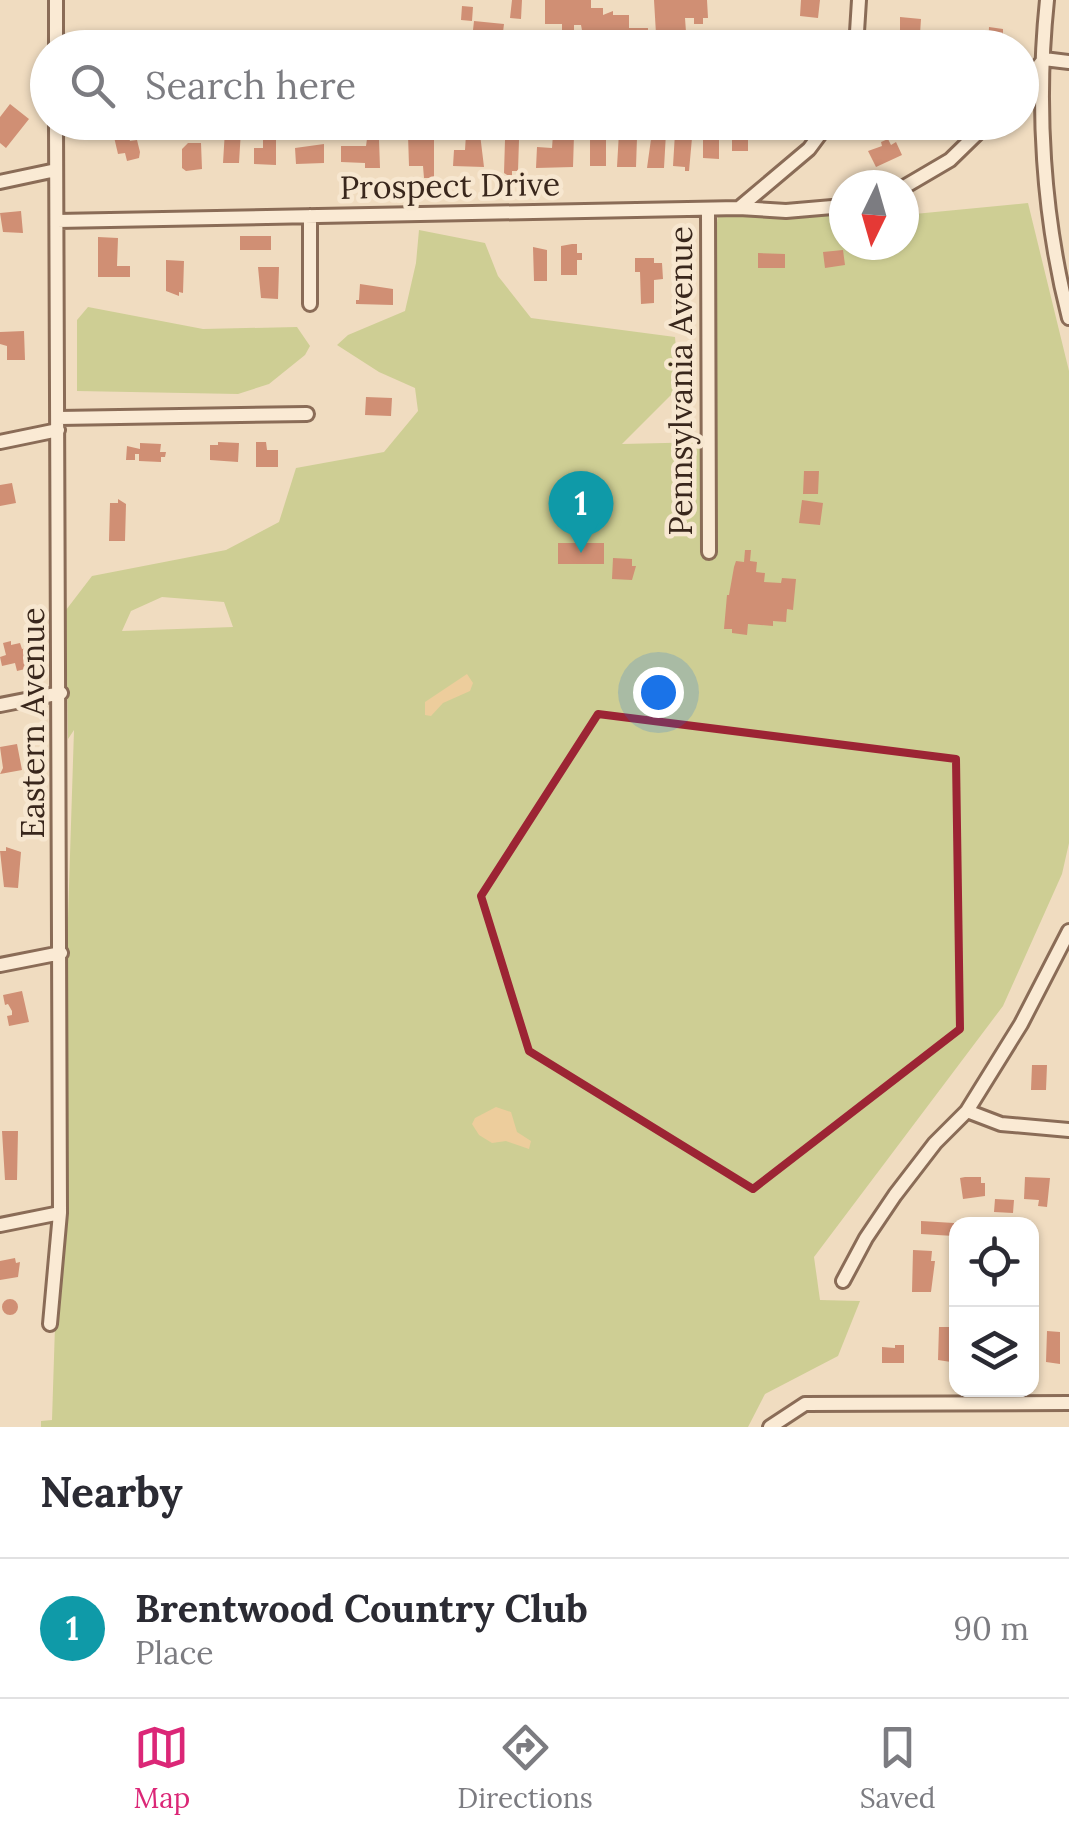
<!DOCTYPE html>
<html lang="en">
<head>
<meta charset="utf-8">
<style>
  body { margin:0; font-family:Lora,serif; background:#f7f7f7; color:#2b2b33 }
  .controls { position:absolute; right:30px; bottom:30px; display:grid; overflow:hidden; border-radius:20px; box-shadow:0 2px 8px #0004 }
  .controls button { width:90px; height:90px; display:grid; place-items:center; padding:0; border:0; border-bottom:2px solid #e1e1e2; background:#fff; color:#2b2b33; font:50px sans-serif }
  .compass { position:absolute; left:829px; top:170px; width:90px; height:90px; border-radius:50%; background:#fff; box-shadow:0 2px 8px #0004; rotate:185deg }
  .you { position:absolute; left:658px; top:692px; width:35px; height:35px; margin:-25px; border:8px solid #fff; border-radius:50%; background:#1a73e8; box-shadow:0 0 0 15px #1a73e833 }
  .badge { display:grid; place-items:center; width:65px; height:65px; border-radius:50%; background:#db2777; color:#fff; font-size:32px; font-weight:700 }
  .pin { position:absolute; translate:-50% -82px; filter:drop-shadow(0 2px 5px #0008) }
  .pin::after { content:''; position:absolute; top:52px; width:35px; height:30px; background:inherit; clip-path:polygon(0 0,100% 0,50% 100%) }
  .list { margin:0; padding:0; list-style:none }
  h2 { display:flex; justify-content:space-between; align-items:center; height:130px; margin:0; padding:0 40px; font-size:42px }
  h2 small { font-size:32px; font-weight:400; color:#7c7c81 }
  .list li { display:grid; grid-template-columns:65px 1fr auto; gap:30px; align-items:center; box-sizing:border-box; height:140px; padding:0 40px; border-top:2px solid #e1e1e2 }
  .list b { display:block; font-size:38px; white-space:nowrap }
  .list p { margin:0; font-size:32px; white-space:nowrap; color:#7c7c81 }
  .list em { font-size:32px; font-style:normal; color:#7c7c81 }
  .icon { flex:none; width:55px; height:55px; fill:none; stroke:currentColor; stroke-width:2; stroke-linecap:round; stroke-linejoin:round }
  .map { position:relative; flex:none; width:1069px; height:1427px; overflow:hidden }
  .search { position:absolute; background:#fff; box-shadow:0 2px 8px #0004; left:30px; right:30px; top:30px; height:110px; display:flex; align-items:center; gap:25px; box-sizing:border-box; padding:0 35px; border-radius:55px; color:#7c7c81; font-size:38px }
  .sheet { height:270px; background:#fff }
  nav { display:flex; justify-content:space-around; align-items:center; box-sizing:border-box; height:140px; border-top:2px solid #e1e1e2; background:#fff; font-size:28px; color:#7c7c81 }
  nav a { display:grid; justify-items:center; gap:5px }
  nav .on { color:#db2777 }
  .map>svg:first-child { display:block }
  .green { fill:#cece94; fill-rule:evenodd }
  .sand { fill:#edcd9c }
  .building { fill:#d08f74 }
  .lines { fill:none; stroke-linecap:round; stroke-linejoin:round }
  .minor-casing { stroke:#8a6c57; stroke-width:18 }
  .minor { stroke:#faead4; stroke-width:12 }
  .marked { fill:none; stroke:#9c2434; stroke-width:8; stroke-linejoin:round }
  .labels { text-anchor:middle; stroke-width:9; stroke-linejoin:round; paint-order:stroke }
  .street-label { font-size:32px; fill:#39271c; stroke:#f7e7d0 }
</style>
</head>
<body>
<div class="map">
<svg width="1069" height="1427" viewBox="0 0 1069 1427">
  <rect width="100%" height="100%" fill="#f0dcc0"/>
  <path class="green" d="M1028,203L1069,371V843L1062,874L1003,1006L814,1257L820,1300L860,1301L838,1356L765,1394L748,1427H41V1421L52,1420L74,730L68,739L66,610L92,576L226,550L279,522L296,468L384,452L418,411L415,388L379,372L337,345L348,335L405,311L416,263L419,230L485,243L498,276L531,318L675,337L679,387L622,444L707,442L708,281L719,209L844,214V245H904V215ZM162,597L224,602L233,627L122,631L131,611Z
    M88,307L203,329L297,327L310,346L305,355L269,384L238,394L77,391V320Z"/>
  <path class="sand" d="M467,674L473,683L470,691L443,703L431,716L425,715V702Z
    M496,1107L511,1112L517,1132L531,1141L529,1149L506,1141L492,1143L479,1135L472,1124L475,1118Z"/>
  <path class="building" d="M512,0H522L521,19L510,18Z
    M545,0H591V8H603V15L613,11V15H629V28H648V41H584L581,25H574V32H562V24H545Z
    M654,0H707L708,18H703V24H694V18H685L686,32L656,34Z
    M801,0H820L818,18L800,16Z
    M462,6L473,7L472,21L461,20Z
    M900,17L921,19L920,34L900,32Z
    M474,21L504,24L501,48H471Z
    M989,27L1003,29V35L1006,36L1002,46L988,45Z
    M516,36H522L521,42H552V48H505V41L516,42Z
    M10,104L29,119L6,148L0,143V117Z
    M703,122H719V159L703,158Z
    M732,123H748V151H732Z
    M225,130H241L239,163H223Z
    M619,132L629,133L628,138H637L636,167H617Z
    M652,132L666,133L664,168H647Z
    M675,133H686V138H692L689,171H685V167L673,166Z
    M128,134L130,141L137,140L140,152L139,158L127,161L125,153L118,154L114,137Z
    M466,134H480L484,167L453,166L454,150H465Z
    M553,134L574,135L573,167L536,168L537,147L552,148Z
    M408,135H434V178H424L423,166H409Z
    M263,139H276V165L254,164V148H263Z
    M367,139H379L380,168H365V163L341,162V146H366Z
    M888,139L891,145L896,142L902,155L876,167L868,151L882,146L881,142Z
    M505,140H519L518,171H512V178L504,173Z
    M590,140H606V166H590Z
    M188,143H201L202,169L186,171L182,168V149Z
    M324,144V163L296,164L295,148Z
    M21,211L23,233L3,232L0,213Z
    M240,236H271V250H240Z
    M98,237L118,238L117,266H130V277H98Z
    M572,244H577V253H582V260H577V275H561V246Z
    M533,247L547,250V281H534Z
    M843,250L845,265L825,268L823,252Z
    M758,253L785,254V268H758Z
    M635,258H654V263H662L663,279L654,280V303L641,304L640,272H635Z
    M166,260L184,261L183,293L179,292V296L166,291Z
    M258,267H279L278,299L261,298Z
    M360,284L393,289V305L356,304V300H359Z
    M24,331L25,360H7V346L0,344V332Z
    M366,397L392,398L391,416L365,415Z
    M218,442L239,443L238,462L210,460V445H218Z
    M256,442H266L267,450H278V467H256Z
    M140,443L161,444L160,452H166L165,457H161V462L139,461V454H135V460H126L127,446L140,449Z
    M804,471H819L818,494H803Z
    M12,483L16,503L0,506V485Z
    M118,499L126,504L125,541H109L110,503H118Z
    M802,500L823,503L820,525L799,523Z
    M558,543H604V564H558Z
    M745,550H751L750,561L757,562L756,572L765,573L764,582L781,583L782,578L796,579L793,610L787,609L786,622L773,621V626L748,624L747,635L732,633V629H724L727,595H729L734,567L736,561L744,562Z
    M613,558L632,559V566H636L632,580L612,579Z
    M11,641V645L20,643L22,649L31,647L34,659L27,661L29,668L17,671L15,663L2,666L0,657L6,655L3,643Z
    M17,744L22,770L0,774L3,768L0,747Z
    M6,847L21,852L18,888L4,887L0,851H6Z
    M22,991L29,1022L9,1026L7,1016L12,1015V1011L8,1004L5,1005L3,995Z
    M1032,1065H1047L1046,1090H1031Z
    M2,1131H18L17,1180H5Z
    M965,1177H981V1183H985V1196L963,1199L960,1178Z
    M1025,1177L1050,1178L1047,1207L1038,1206L1039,1200L1024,1199Z
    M995,1199L1014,1200L1013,1213L994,1212Z
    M921,1221L954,1223V1236L921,1234Z
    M913,1250L932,1251L931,1261H935L931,1292H912Z
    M15,1258L16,1263L20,1262L18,1277L0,1280V1261Z
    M2 1307a8 8 0 1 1 16 0a8 8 0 1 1-16 0Z
    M939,1327H952L951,1362L938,1360Z
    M1032,1328H1037L1036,1362H1032Z
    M1047,1331L1060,1332V1364L1046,1362Z
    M895,1345H904V1363H882V1347L895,1348Z"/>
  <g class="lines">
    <g class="minor-casing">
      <path id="minor" d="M56,0V48
        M1047,0C1036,105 1043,217 1069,318
        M856,48L859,0
        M1022,87L1044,59L1069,62
        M0,182L56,170
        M904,187L950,160L989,122
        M739,208L809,149L829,122
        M708,210L709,552
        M310,216V304
        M57,221L739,208L786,211L844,206
        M59,418L307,414
        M0,442L58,430
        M0,705L61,693
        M0,965L61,953
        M967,1111L1001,1124L1069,1130
        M0,1225L60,1213
        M843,1281L866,1238L895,1195L935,1143L967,1111L1021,1024L1069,931
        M50,1324L60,1213L56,122
        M770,1427L805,1404L1069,1403"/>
    </g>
    <use href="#minor" class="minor"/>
  </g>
  <path class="marked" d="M598,714L956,759L960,1029L753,1189L529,1051L481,896Z"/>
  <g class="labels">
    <g class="street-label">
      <text transform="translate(450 186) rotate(-1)" y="11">Prospect Drive</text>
      <text transform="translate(681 381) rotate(-90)" y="11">Pennsylvania Avenue</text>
      <text transform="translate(33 723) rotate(-90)" y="11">Eastern Avenue</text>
    </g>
  </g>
</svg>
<div class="controls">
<button><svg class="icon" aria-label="locate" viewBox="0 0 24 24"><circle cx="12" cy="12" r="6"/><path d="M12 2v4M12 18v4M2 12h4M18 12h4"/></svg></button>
<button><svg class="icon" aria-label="layers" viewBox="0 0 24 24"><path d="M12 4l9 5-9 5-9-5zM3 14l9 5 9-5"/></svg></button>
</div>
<svg class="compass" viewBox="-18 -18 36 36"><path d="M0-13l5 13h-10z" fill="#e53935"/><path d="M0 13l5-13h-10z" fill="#7c7c81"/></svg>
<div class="you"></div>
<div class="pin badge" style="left:581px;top:553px;background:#0f9aa8">1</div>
<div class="search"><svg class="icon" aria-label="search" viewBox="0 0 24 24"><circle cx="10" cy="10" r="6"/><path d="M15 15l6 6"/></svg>Search here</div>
</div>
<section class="sheet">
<h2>Nearby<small></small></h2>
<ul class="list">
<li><span class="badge" style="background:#0f9aa8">1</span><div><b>Brentwood Country Club</b><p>Place</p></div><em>90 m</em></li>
</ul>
</section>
<nav>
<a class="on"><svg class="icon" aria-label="map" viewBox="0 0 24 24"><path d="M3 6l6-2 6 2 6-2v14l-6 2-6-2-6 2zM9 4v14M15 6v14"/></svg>Map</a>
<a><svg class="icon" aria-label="directions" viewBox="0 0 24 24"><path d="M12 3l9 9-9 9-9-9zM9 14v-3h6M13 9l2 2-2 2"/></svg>Directions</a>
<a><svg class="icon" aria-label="saved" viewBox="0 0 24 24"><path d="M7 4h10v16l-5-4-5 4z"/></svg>Saved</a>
</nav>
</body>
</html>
